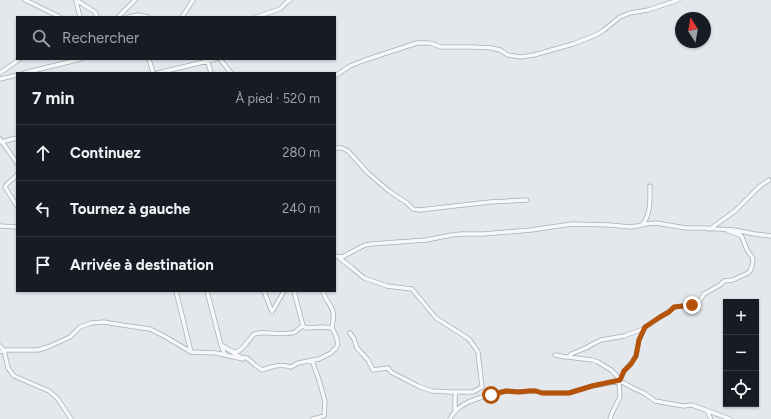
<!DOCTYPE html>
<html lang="fr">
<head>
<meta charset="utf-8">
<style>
  body { margin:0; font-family:Figtree,sans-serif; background:#242831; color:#f1f3f6 }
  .controls { position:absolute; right:12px; bottom:12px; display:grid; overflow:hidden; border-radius:0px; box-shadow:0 1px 3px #0004 }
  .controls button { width:36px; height:36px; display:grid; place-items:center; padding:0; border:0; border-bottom:1px solid #363941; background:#171b24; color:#f1f3f6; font:20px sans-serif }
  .compass { position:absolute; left:675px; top:12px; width:36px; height:36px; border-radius:50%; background:#171b24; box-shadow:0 1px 3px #0004; rotate:349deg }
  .stop { position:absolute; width:12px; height:12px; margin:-9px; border:3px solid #b45309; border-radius:50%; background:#fff }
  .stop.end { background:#b45309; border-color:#fff; box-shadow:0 1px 4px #0008 }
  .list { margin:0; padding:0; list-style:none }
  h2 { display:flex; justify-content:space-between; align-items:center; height:52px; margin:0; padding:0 16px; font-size:17px }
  h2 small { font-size:13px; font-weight:400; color:#9ea1a6 }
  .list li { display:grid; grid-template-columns:26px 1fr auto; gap:12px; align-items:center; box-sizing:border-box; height:56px; padding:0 16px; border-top:1px solid #363941 }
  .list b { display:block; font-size:15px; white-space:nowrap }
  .list em { font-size:13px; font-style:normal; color:#9ea1a6 }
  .icon { flex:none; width:22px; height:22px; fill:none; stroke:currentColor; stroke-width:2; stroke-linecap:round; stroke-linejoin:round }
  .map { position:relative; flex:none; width:771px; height:419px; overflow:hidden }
  .search { position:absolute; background:#171b24; box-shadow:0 1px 3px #0004; left:16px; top:16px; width:320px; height:44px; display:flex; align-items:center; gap:10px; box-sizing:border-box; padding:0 14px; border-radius:0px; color:#9ea1a6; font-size:15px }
  .panel { position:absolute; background:#171b24; box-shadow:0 1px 3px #0004; left:16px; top:72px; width:320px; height:220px; border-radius:0px }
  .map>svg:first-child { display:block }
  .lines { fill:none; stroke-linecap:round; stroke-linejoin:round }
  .street-casing { stroke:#a9aeb7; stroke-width:5 }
  .street { stroke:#f7f8fa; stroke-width:3.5 }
  .route { stroke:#b45309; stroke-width:5 }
</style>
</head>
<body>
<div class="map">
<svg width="771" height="419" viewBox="0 0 771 419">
  <rect width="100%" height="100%" fill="#e4e7ec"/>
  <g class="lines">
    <g class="street-casing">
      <path id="street" d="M25,0L60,17
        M76,0L95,12L97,17
        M76,1L80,17
        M118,17L135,0
        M128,17L138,15L148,17
        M182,17L193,0
        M256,17L280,9L287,2L290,0
        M149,59L153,73
        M207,59L211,73
        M220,59L231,73
        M0,73L20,59
        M24,73L81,59
        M158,73L216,59
        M335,76L350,66L365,60L417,43H430L441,47H473L492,48L500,50L508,55L521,57L534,55L573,44L596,35L604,30L620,17L630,13L648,10L678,0
        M0,79L17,75
        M0,139L17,163
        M1,142L17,138
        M335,148H342L348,151L369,174L389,191L407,203L413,209L419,210L490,202L527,200
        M17,175C13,180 8,181 5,187L17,206
        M643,224C651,213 650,199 650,186
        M0,226L17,227
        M710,229L735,211L760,186L769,180
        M335,256L342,257L365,245L371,244L426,240L452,235L461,234H483L531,230L572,224L610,225L630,227L637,226L646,224L656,223L686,228H704L734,230L755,234L771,236
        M338,257L351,267L364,278L387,286L412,289L436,318L469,339L478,352L482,387L473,392H450L432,391L418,386L391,372L388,368L373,370L368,360L357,348L354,339L350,333
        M176,291L191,352
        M207,291L221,345L225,355
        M264,291L272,312L284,291
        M294,291L303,326
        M323,291C325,300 331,304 333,312C334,317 333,322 332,328
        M303,326L306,328L323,327L332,328L336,336L338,344L336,348L331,353L319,359L298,363L291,367C279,364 274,366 262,370L255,365L247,358L240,357L221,345C225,347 231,351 235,352C242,352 249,339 253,335C259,329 285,337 295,332C298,330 300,327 303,326Z
        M0,346L4,350L8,368L14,376L49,391L58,399L71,419
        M0,352L4,350H38L48,347L70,337L80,327L91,323L104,322L122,325L150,329L164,336L191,352L216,353L243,359
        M555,355L565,357H569L576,358L592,360L598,362L611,370L616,375L620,381L633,388L644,393L655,401L683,406L692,405L730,419
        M569,357L571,354L586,348L591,345L601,340L624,336L643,329L675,307L692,305L699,302L704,294L720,285L724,281L733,280L748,273L750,271L752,266L753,260L752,257L747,250L742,237L740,235L728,231
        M312,360L319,380L325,401L324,416L313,419
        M455,410V397L456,392
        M707,411L711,419
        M450,419C458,401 483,397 501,392L506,391L523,392L529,391H536L542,393H569L592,386L620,381
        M610,419L612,413L620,397L619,383L624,371L631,363L636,356L639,340L645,327"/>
    </g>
    <use href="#street" class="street"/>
  </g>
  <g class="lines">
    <path class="route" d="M491,395L506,391L518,392L529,391H536L542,393H569L592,386L620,380L624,371L631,364L636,356L639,340L645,327L660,317L669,312L674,307L692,305"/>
  </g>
</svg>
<div class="controls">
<button>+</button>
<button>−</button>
<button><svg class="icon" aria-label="locate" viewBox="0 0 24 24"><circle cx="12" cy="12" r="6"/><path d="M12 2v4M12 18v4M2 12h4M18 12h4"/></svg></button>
</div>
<svg class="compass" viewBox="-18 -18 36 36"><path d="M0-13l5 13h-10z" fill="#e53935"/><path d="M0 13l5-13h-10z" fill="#9ea1a6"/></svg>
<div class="stop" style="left:491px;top:395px"></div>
<div class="stop end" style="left:692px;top:305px"></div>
<div class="search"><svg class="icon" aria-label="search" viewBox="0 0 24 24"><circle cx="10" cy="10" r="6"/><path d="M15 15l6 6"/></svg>Rechercher</div>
<section class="panel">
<h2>7 min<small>À pied · 520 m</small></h2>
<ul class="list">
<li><svg class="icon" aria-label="ahead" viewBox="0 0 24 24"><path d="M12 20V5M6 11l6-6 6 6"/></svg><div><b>Continuez</b></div><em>280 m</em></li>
<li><svg class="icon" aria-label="left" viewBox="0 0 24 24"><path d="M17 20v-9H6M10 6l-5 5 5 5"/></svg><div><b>Tournez à gauche</b></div><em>240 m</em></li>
<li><svg class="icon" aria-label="arrive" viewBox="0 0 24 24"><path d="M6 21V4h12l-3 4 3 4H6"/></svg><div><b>Arrivée à destination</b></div></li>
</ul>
</section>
</div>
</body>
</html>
